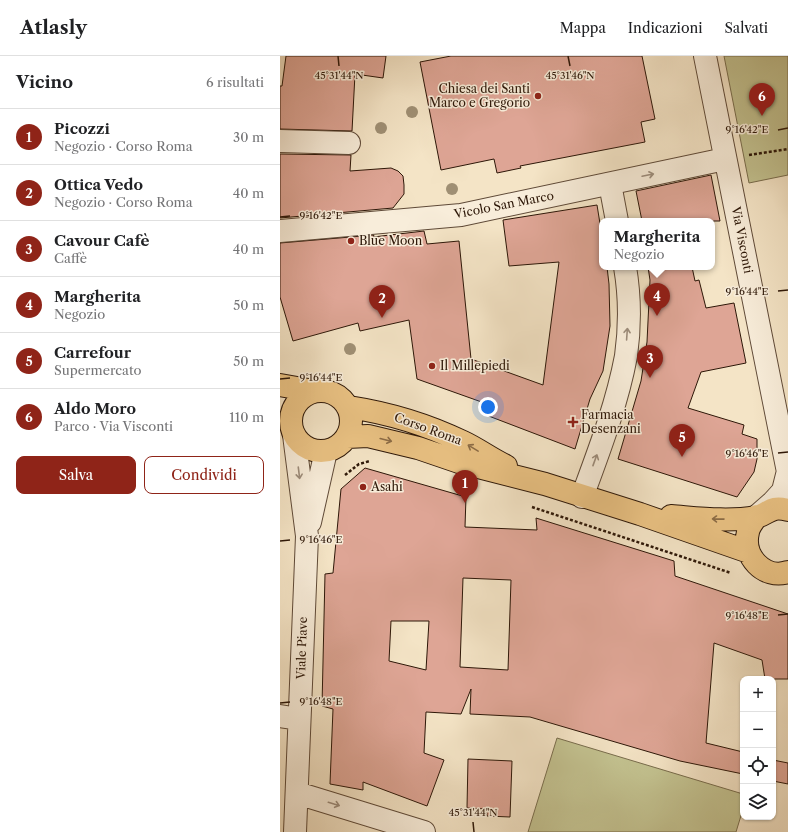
<!DOCTYPE html>
<html lang="it">
<head>
<meta charset="utf-8">
<style>
  body { margin:0; font-family:"Libre Caslon Text",serif; background:#f6f6f6; color:#202124 }
  .controls { position:absolute; right:12px; bottom:12px; display:grid; overflow:hidden; border-radius:8px; box-shadow:0 1px 3px #0004 }
  .controls button { width:36px; height:36px; display:grid; place-items:center; padding:0; border:0; border-bottom:1px solid #e0e0e0; background:#fff; color:#202124; font:20px sans-serif }
  .you { position:absolute; left:208px; top:351px; width:14px; height:14px; margin:-10px; border:3px solid #fff; border-radius:50%; background:#1a73e8; box-shadow:0 0 0 6px #1a73e833 }
  .badge { display:grid; place-items:center; width:26px; height:26px; border-radius:50%; background:#8f2418; color:#fff; font-size:13px; font-weight:700 }
  .pin { position:absolute; translate:-50% -33px; filter:drop-shadow(0 1px 2px #0008) }
  .pin::after { content:''; position:absolute; top:21px; width:14px; height:12px; background:inherit; clip-path:polygon(0 0,100% 0,50% 100%) }
  .popup { position:absolute; left:319px; top:162px; width:116px; height:52px; box-sizing:border-box; display:grid; place-content:center; border-radius:8px; background:#fff; filter:drop-shadow(0 1px 3px #0005); font-size:13px; white-space:nowrap; color:#757577 }
  .popup b { font-size:15px; color:#202124 }
  .popup::after { content:''; position:absolute; left:50%; top:100%; margin-left:-8px; border:8px solid transparent; border-top-color:#fff }
  .list { margin:0; padding:0; list-style:none }
  h2 { display:flex; justify-content:space-between; align-items:center; height:52px; margin:0; padding:0 16px; font-size:17px }
  h2 small { font-size:13px; font-weight:400; color:#757577 }
  .list li { display:grid; grid-template-columns:26px 1fr auto; gap:12px; align-items:center; box-sizing:border-box; height:56px; padding:0 16px; border-top:1px solid #e0e0e0 }
  .list b { display:block; font-size:15px; white-space:nowrap }
  .list p { margin:0; font-size:13px; white-space:nowrap; color:#757577 }
  .list em { font-size:13px; font-style:normal; color:#757577 }
  .actions { display:flex; gap:8px; padding:12px 16px }
  .actions a { flex:1; padding:9px 0; border:1px solid #8f2418; border-radius:8px; text-align:center; font-size:14px; color:#8f2418 }
  .actions .main { background:#8f2418; color:#fff }
  .icon { flex:none; width:22px; height:22px; fill:none; stroke:currentColor; stroke-width:2; stroke-linecap:round; stroke-linejoin:round }
  .map { position:relative; flex:none; width:508px; height:776px; overflow:hidden }
  header { display:flex; align-items:center; gap:24px; box-sizing:border-box; height:56px; padding:0 20px; background:#fff; border-bottom:1px solid #e0e0e0 }
  header strong { font-size:19px }
  nav { display:flex; gap:22px; margin-inline-start:auto; font-size:14px }
  main { display:flex }
  aside { flex:1; background:#fff }
  .map>svg:first-child { display:block }
  .green { fill:#c3c290; stroke:#786c4c }
  .building { fill:#dea595; stroke:#2d1708; fill-rule:evenodd }
  .lines { fill:none; stroke-linecap:round; stroke-linejoin:round }
  .minor-casing { stroke:#5f4a38; stroke-width:24 }
  .major-casing { stroke:#2d1708; stroke-width:24 }
  .path { stroke:#2d1708; stroke-width:2.5; stroke-dasharray:3 2; stroke-linecap:butt }
  .minor { stroke:#f8edda; stroke-width:22 }
  .major { stroke:#eac283; stroke-width:22 }
  .tree { fill:#9f8f74 }
  .oneway { stroke:#9d8d7c }
  .oneway2 { stroke:#8c6c46 }
  .ticks { fill:none; stroke:#2d1708; stroke-width:1.5 }
  .poi-dot { fill:#8f2418; stroke:#f8edda; stroke-width:1.5 }
  .labels { text-anchor:middle; stroke-width:3; stroke-linejoin:round; paint-order:stroke }
  .poi-label { font-size:12px; fill:#2d1708; stroke:#f8edda; text-anchor:start }
  .street-label { font-size:12px; fill:#2d1708; stroke:#f8edda }
  .ticks-label { font-size:10px; text-anchor:middle; fill:#2d1708; stroke:#f8edda; stroke-width:3; stroke-linejoin:round; paint-order:stroke }
</style>
</head>
<body>
<header>
<strong>Atlasly</strong>
<nav><a>Mappa</a><a>Indicazioni</a><a>Salvati</a></nav>
</header>
<main>
<aside>
<h2>Vicino<small>6 risultati</small></h2>
<ul class="list">
<li><span class="badge">1</span><div><b>Picozzi</b><p>Negozio · Corso Roma</p></div><em>30 m</em></li>
<li><span class="badge">2</span><div><b>Ottica Vedo</b><p>Negozio · Corso Roma</p></div><em>40 m</em></li>
<li><span class="badge">3</span><div><b>Cavour Cafè</b><p>Caffè</p></div><em>40 m</em></li>
<li><span class="badge">4</span><div><b>Margherita</b><p>Negozio</p></div><em>50 m</em></li>
<li><span class="badge">5</span><div><b>Carrefour</b><p>Supermercato</p></div><em>50 m</em></li>
<li><span class="badge">6</span><div><b>Aldo Moro</b><p>Parco · Via Visconti</p></div><em>110 m</em></li>
</ul>
<div class="actions"><a class="main">Salva</a><a>Condividi</a></div>
</aside>
<div class="map">
<svg width="508" height="776" viewBox="0 0 508 776">
  <rect width="100%" height="100%" fill="#f4e4c6"/>
  <filter id="stains"><feTurbulence type="fractalNoise" baseFrequency=".005" numOctaves="4"/><feColorMatrix values="0 0 0 0 .2 0 0 0 0 .09 0 0 0 0 .02 0 0 0 .5 -.17"/></filter>
  <radialGradient id="worn" r=".72"><stop offset=".6" stop-color="#630" stop-opacity="0"/><stop offset="1" stop-color="#630" stop-opacity=".3"/></radialGradient>
  <path class="green" d="M444,0H508V119L469,127Z
    M277,682L463,738V753L456,776H248Z"/>
  <path class="building" d="M6,0H106L103,22L75,18L72,75L0,73V30H2Z
    M171,0H362L375,63L361,66L365,86L240,110L241,112L217,117L214,103L161,114L140,6Z
    M0,98L71,99L70,115L111,112L118,115L123,120L124,129V138L113,152L0,162Z
    M431,119L440,165H362L356,135Z
    M317,149L322,180V211H327L329,228L330,270L323,315L310,343L295,393L206,359L210,349L137,323L129,264L80,275L78,267L13,285L0,241V187L94,179L93,181L144,175L147,188L179,185L191,303L263,329L279,206L229,210L223,164Z
    M368,211H412L415,225L419,224L426,252L454,247L466,307L421,316L408,352L464,369L462,378L477,383V403L474,416L457,441L338,403L361,325L367,286L370,224Z
    M85,412L186,441L185,471L257,474L256,462L394,505L395,520L508,558V623H485L482,604L434,587L426,687L463,696V718L400,705L250,661L190,658L191,633L181,658L146,656L144,697L164,704L147,750L83,726V734L50,728L53,653L42,650L45,518L53,517L61,433ZM183,522L231,524L228,614L180,611ZM111,565H149L146,614L109,605Z
    M188,703L232,705L230,761L207,760V753L187,752Z
    M493,704L508,707V728L493,725Z"/>
  <g class="lines">
    <g class="minor-casing">
      <path id="minor" d="M425,0L508,416
        M0,85L69,87
        M330,128L337,165
        M0,175L181,159L445,103
        M14,379L27,480L15,776
        M302,441C319,395 337,348 346,300C350,271 350,240 345,211
        M477,460L493,446L503,435L508,415
        M30,466L46,395
        M0,660L19,663
        M17,737L144,776"/>
    </g>
    <g class="major-casing">
      <path id="major" d="M0,329L34,335
        M11 365a30 30 0 1 1 60 0a30 30 0 1 1-60 0Z
        M69,351C108,357 148,369 183,386C198,393 211,403 226,410
        M67,381L88,380L138,392L179,406L265,428L360,458L469,496
        M391,460C418,462 448,466 476,461C489,458 490,449 508,454
        M477,460C473,466 469,470 468,476C462,500 484,524 508,516"/>
    </g>
    <path class="path" d="M469,99L508,93
      M65,419L79,408L90,405
      M252,451L451,517"/>
    <use href="#minor" class="minor"/>
    <use href="#major" class="major"/>
  </g>
  <g class="tree">
    <circle cx="132" cy="56" r="6"/>
    <circle cx="101" cy="72" r="6"/>
    <circle cx="172" cy="133" r="6"/>
    <circle cx="70" cy="293" r="6"/>
  </g>
  <defs><path id="oneway-shaft" d="M-6 0H5M1.5-3L5.5 0L1.5 3" fill="none" stroke-width="1.6" stroke-linecap="round" stroke-linejoin="round"/></defs>
  <g class="oneway">
    <use href="#oneway-shaft" transform="translate(368 119) rotate(-12)"/>
    <use href="#oneway-shaft" transform="translate(347 278) rotate(-86)"/>
    <use href="#oneway-shaft" transform="translate(315 404) rotate(-70)"/>
    <use href="#oneway-shaft" transform="translate(19 417) rotate(83)"/>
    <use href="#oneway-shaft" transform="translate(54 748) rotate(17)"/>
  </g>
  <g class="oneway2">
    <use href="#oneway-shaft" transform="translate(106 384) rotate(14)"/>
    <use href="#oneway-shaft" transform="translate(193 392) rotate(-149)"/>
    <use href="#oneway-shaft" transform="translate(438 463) rotate(-179)"/>
  </g>
  <path class="ticks" d="M58,0L59,10M288,0L290,10M498,74L508,72M0,161L10,160M498,235L508,234M0,323L10,322M498,397L508,396M0,485L10,484M498,559L508,558M0,647L10,646M193,766L194,776"/>
  <g class="poi-dot">
    <circle cx="258" cy="40" r="4"/>
    <circle cx="71" cy="185" r="4"/>
    <circle cx="152" cy="310" r="4"/>
    <path d="M291 360h4v4h4v4h-4v4h-4v-4h-4v-4h4z"/>
    <circle cx="83" cy="431" r="4"/>
  </g>
  <g class="labels">
    <g class="poi-label">
      <text x="250" y="37" text-anchor="end">Chiesa dei Santi<tspan x="250" dy="14">Marco e Gregorio</tspan></text>
      <text x="79" y="189">Blue Moon</text>
      <text x="160" y="314">Il Millepiedi</text>
      <text x="301" y="363">Farmacia<tspan x="301" dy="14">Desenzani</tspan></text>
      <text x="91" y="435">Asahi</text>
    </g>
    <g class="street-label">
      <text transform="translate(224 149) rotate(-11)" y="4">Vicolo San Marco</text>
      <text transform="translate(462 184) rotate(79)" y="4">Via Visconti</text>
      <text transform="translate(148 373) rotate(20)" y="4">Corso Roma</text>
      <text transform="translate(22 592) rotate(-88)" y="4">Viale Piave</text>
    </g>
  </g>
  <g class="ticks-label">
    <text x="59" y="23">45°31'44"N</text>
    <text x="290" y="23">45°31'46"N</text>
    <text x="467" y="77">9°16'42"E</text>
    <text x="41" y="163">9°16'42"E</text>
    <text x="467" y="239">9°16'44"E</text>
    <text x="41" y="325">9°16'44"E</text>
    <text x="467" y="401">9°16'46"E</text>
    <text x="41" y="487">9°16'46"E</text>
    <text x="467" y="563">9°16'48"E</text>
    <text x="41" y="649">9°16'48"E</text>
    <text x="193" y="760">45°31'44"N</text>
  </g>
  <rect width="100%" height="100%" filter="url(#stains)"/>
  <rect width="100%" height="100%" fill="url(#worn)"/>
</svg>
<div class="controls">
<button>+</button>
<button>−</button>
<button><svg class="icon" aria-label="locate" viewBox="0 0 24 24"><circle cx="12" cy="12" r="6"/><path d="M12 2v4M12 18v4M2 12h4M18 12h4"/></svg></button>
<button><svg class="icon" aria-label="layers" viewBox="0 0 24 24"><path d="M12 4l9 5-9 5-9-5zM3 14l9 5 9-5"/></svg></button>
</div>
<div class="you"></div>
<div class="pin badge" style="left:185px;top:447px">1</div>
<div class="pin badge" style="left:102px;top:262px">2</div>
<div class="pin badge" style="left:370px;top:322px">3</div>
<div class="pin badge" style="left:377px;top:260px">4</div>
<div class="popup"><b>Margherita</b>Negozio</div>
<div class="pin badge" style="left:402px;top:401px">5</div>
<div class="pin badge" style="left:482px;top:60px">6</div>
</div>
</main>
</body>
</html>
